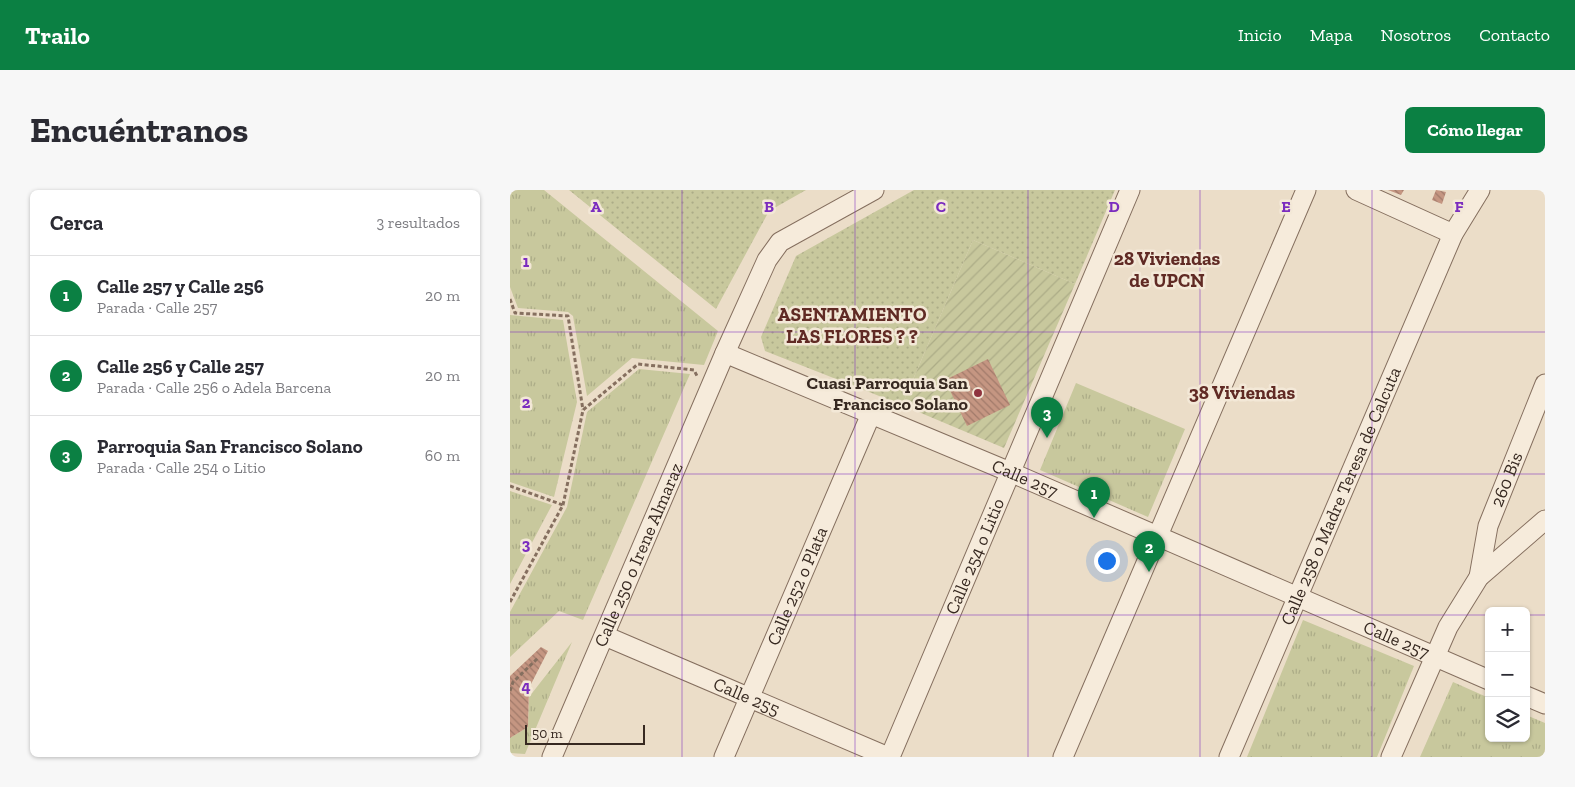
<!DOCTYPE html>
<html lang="es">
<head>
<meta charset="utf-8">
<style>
  body { margin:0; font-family:"Zilla Slab",serif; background:#f7f7f7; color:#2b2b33 }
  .controls { position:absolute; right:15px; bottom:15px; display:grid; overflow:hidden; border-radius:8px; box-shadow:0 1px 4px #0004 }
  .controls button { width:45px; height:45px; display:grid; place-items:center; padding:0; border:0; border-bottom:1px solid #e1e1e2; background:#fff; color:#2b2b33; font:25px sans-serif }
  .scale { position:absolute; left:15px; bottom:12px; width:120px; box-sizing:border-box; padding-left:5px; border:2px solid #372921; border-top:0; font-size:14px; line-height:18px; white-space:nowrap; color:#372921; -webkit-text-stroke:4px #f3e8d7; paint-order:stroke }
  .you { position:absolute; left:596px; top:370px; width:18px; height:18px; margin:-12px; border:4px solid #fff; border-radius:50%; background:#1a73e8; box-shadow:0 0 0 8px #1a73e833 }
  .badge { display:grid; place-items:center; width:32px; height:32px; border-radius:50%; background:#0b8043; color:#fff; font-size:16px; font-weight:700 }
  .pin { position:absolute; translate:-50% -41px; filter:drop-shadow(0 1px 2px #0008) }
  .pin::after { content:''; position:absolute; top:26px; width:18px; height:15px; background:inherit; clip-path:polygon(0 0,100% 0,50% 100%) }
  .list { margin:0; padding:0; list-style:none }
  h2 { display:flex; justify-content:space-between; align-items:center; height:65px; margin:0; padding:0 20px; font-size:21px }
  h2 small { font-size:16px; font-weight:400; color:#7c7c81 }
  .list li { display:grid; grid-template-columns:32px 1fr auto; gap:15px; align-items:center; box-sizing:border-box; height:80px; padding:0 20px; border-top:1px solid #e1e1e2 }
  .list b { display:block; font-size:19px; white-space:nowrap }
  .list p { margin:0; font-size:16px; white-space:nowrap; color:#7c7c81 }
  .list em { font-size:16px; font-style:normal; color:#7c7c81 }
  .icon { flex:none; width:28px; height:28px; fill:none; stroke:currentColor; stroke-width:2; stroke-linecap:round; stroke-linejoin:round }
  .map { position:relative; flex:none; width:1035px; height:567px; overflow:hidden; border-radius:8px }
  header { display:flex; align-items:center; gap:30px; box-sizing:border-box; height:70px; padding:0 25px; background:#0b8043; color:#fff }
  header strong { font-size:24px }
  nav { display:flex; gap:28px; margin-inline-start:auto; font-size:18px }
  .intro { display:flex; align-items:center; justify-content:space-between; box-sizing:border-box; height:120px; padding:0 30px }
  h1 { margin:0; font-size:35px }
  .button { padding:12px 22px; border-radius:8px; background:#0b8043; color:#fff; font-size:18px; font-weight:700 }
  main { display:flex; gap:30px; padding:0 30px }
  aside { flex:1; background:#fff; border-radius:8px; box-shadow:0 1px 4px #0004 }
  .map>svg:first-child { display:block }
  .grass { fill:url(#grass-dots) }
  .park { fill:url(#park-tufts) }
  .garden { fill:url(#garden-furrows) }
  .building { fill:url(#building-back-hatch) }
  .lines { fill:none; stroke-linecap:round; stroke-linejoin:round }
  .minor-casing { stroke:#856f5f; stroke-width:21 }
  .path { stroke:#856f5f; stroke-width:3; stroke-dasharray:4 2.5; stroke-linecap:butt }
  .minor { stroke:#f6ebdb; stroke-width:19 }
  .grid { fill:none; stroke:#7b2cbf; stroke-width:1; stroke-opacity:0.55 }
  .poi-dot { fill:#8f343f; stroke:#f3e8d7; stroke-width:2 }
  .labels { text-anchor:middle; stroke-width:5; stroke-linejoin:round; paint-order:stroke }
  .poi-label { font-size:18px; font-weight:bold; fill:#372921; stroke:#f3e8d7; text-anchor:end }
  .street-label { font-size:18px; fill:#372921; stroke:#f3e8d7 }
  .neighbourhood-label { font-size:19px; font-weight:bold; fill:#602a24; stroke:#f3e8d7 }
  .grid-label { font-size:16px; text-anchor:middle; font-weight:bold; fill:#7b2cbf; stroke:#f3e8d7; stroke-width:5; stroke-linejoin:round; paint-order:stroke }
</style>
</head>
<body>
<header>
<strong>Trailo</strong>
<nav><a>Inicio</a><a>Mapa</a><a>Nosotros</a><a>Contacto</a></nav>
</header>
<div class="intro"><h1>Encuéntranos</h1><a class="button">Cómo llegar</a></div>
<main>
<aside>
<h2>Cerca<small>3 resultados</small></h2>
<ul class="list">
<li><span class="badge">1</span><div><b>Calle 257 y Calle 256</b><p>Parada · Calle 257</p></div><em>20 m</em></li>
<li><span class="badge">2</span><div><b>Calle 256 y Calle 257</b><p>Parada · Calle 256 o Adela Barcena</p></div><em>20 m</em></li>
<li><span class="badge">3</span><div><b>Parroquia San Francisco Solano</b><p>Parada · Calle 254 o Litio</p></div><em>60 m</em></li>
</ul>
</aside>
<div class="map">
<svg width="1035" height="567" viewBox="0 0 1035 567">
  <defs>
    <pattern id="grass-dots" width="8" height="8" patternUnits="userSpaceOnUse" patternTransform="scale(1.25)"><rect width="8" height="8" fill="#c8c89d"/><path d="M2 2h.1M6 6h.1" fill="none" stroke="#acac87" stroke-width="1.8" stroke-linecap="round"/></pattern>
    <pattern id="park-tufts" width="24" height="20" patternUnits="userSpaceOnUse" patternTransform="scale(1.25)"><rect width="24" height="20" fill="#c8c89d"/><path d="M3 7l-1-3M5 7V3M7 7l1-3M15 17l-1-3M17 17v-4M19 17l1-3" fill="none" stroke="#acac87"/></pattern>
    <pattern id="garden-furrows" width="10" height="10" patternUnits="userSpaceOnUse" patternTransform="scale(1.25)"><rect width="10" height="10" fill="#c8c89d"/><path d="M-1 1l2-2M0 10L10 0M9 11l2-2" fill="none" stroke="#acac87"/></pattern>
    <pattern id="building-back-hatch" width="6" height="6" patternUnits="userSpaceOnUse" patternTransform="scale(1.25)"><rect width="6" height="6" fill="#c59682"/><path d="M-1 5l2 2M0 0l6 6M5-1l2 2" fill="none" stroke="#a17a6a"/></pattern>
  </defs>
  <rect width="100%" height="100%" fill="#ebddc8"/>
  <path class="grass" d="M59,0H296L259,21L206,119Z
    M404,0H605L565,94L463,50L392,215L255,161L251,147L286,66Z"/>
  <path class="park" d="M0,0H34L208,141L194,175L122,168L77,206L63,126L58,122L8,118L0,97Z
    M0,125L53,130L67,212L44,307L0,292Z
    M129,179L180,184L73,430L49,421L0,467V422L57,317L77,222Z
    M566,193L675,239L638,327L530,280Z
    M0,301L42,315L0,394Z
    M793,430L904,476L867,567H737Z
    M62,452L15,564L0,563V548L18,537L19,507Z
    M943,492L979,508V548H1016V525L1035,533V567H910Z"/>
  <path class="garden" d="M463,50L565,94L494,258L392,215Z"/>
  <path class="building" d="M878,0H894L891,5Z
    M926,0L936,2L932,14L922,10Z
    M478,169L500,215L457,236L435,190Z
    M31,457L38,461L19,498L18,537L0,548V486Z"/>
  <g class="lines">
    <g class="minor-casing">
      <g id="minor">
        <path d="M846,0L943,44"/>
        <path id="s1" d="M215,163L500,282L979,490"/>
        <path id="s2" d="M969,387L978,336L1035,194"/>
        <path id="s3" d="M95,446L378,567"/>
        <path d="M1016,506L1035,514"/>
        <path id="s4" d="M42,567L215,163L257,70L270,52L364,0"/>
        <path id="s5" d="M214,567L361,224"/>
        <path id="s6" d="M380,567L620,0"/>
        <path d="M553,567L796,0"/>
        <path id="s7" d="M719,567L943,44L970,0"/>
        <path d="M881,567L938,437L969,387L1035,330"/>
      </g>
    </g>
    <path class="path" d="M0,109L5,123L58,126L73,220
      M0,296L53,315
      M0,412L53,315L73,220L128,174L184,180L187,186
      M0,501L3,492L29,467"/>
    <use href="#minor" class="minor"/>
  </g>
  <path class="grid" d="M172,0V567M345,0V567M518,0V567M690,0V567M862,0V567M0,142H1035M0,284H1035M0,425H979M1016,425H1035"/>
  <circle class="poi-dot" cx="468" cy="203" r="5"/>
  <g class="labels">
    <g class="poi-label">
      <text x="458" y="199">Cuasi Parroquia San<tspan x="458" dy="21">Francisco Solano</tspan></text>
    </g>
    <g class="street-label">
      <text dy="6" stroke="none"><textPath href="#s1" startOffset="325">Calle 257</textPath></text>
      <text dy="6" stroke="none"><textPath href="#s2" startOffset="102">260 Bis</textPath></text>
      <text dy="6" stroke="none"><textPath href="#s7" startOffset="284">Calle 258 o Madre Teresa de Calcuta</textPath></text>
      <text dy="6" stroke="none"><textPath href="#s4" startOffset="220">Calle 250 o Irene Almaraz</textPath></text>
      <text dy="6" stroke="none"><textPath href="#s6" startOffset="218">Calle 254 o Litio</textPath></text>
      <text dy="6" stroke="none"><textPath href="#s5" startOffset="186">Calle 252 o Plata</textPath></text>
      <text dy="6" stroke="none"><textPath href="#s1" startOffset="730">Calle 257</textPath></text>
      <text dy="6" stroke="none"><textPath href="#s3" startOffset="154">Calle 255</textPath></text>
    </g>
    <g class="neighbourhood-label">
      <text x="657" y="75">28 Viviendas<tspan x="657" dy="22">de UPCN</tspan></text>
      <text x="342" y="131">ASENTAMIENTO<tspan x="342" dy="22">LAS FLORES ? ?</tspan></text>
      <text x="732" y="209">38 Viviendas</text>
    </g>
  </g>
  <g class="grid-label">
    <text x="86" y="22">A</text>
    <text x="259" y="22">B</text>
    <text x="431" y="22">C</text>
    <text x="604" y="22">D</text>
    <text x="776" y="22">E</text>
    <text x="949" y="22">F</text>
    <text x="16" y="77">1</text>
    <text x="16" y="218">2</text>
    <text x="16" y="360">3</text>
    <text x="16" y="502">4</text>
  </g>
</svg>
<div class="controls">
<button>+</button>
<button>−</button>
<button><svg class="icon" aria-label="layers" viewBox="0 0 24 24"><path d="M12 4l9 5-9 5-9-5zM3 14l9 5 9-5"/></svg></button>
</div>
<div class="scale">50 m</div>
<div class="you"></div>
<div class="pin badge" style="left:584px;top:328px">1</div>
<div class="pin badge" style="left:639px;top:382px">2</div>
<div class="pin badge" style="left:537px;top:248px">3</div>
</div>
</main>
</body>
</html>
